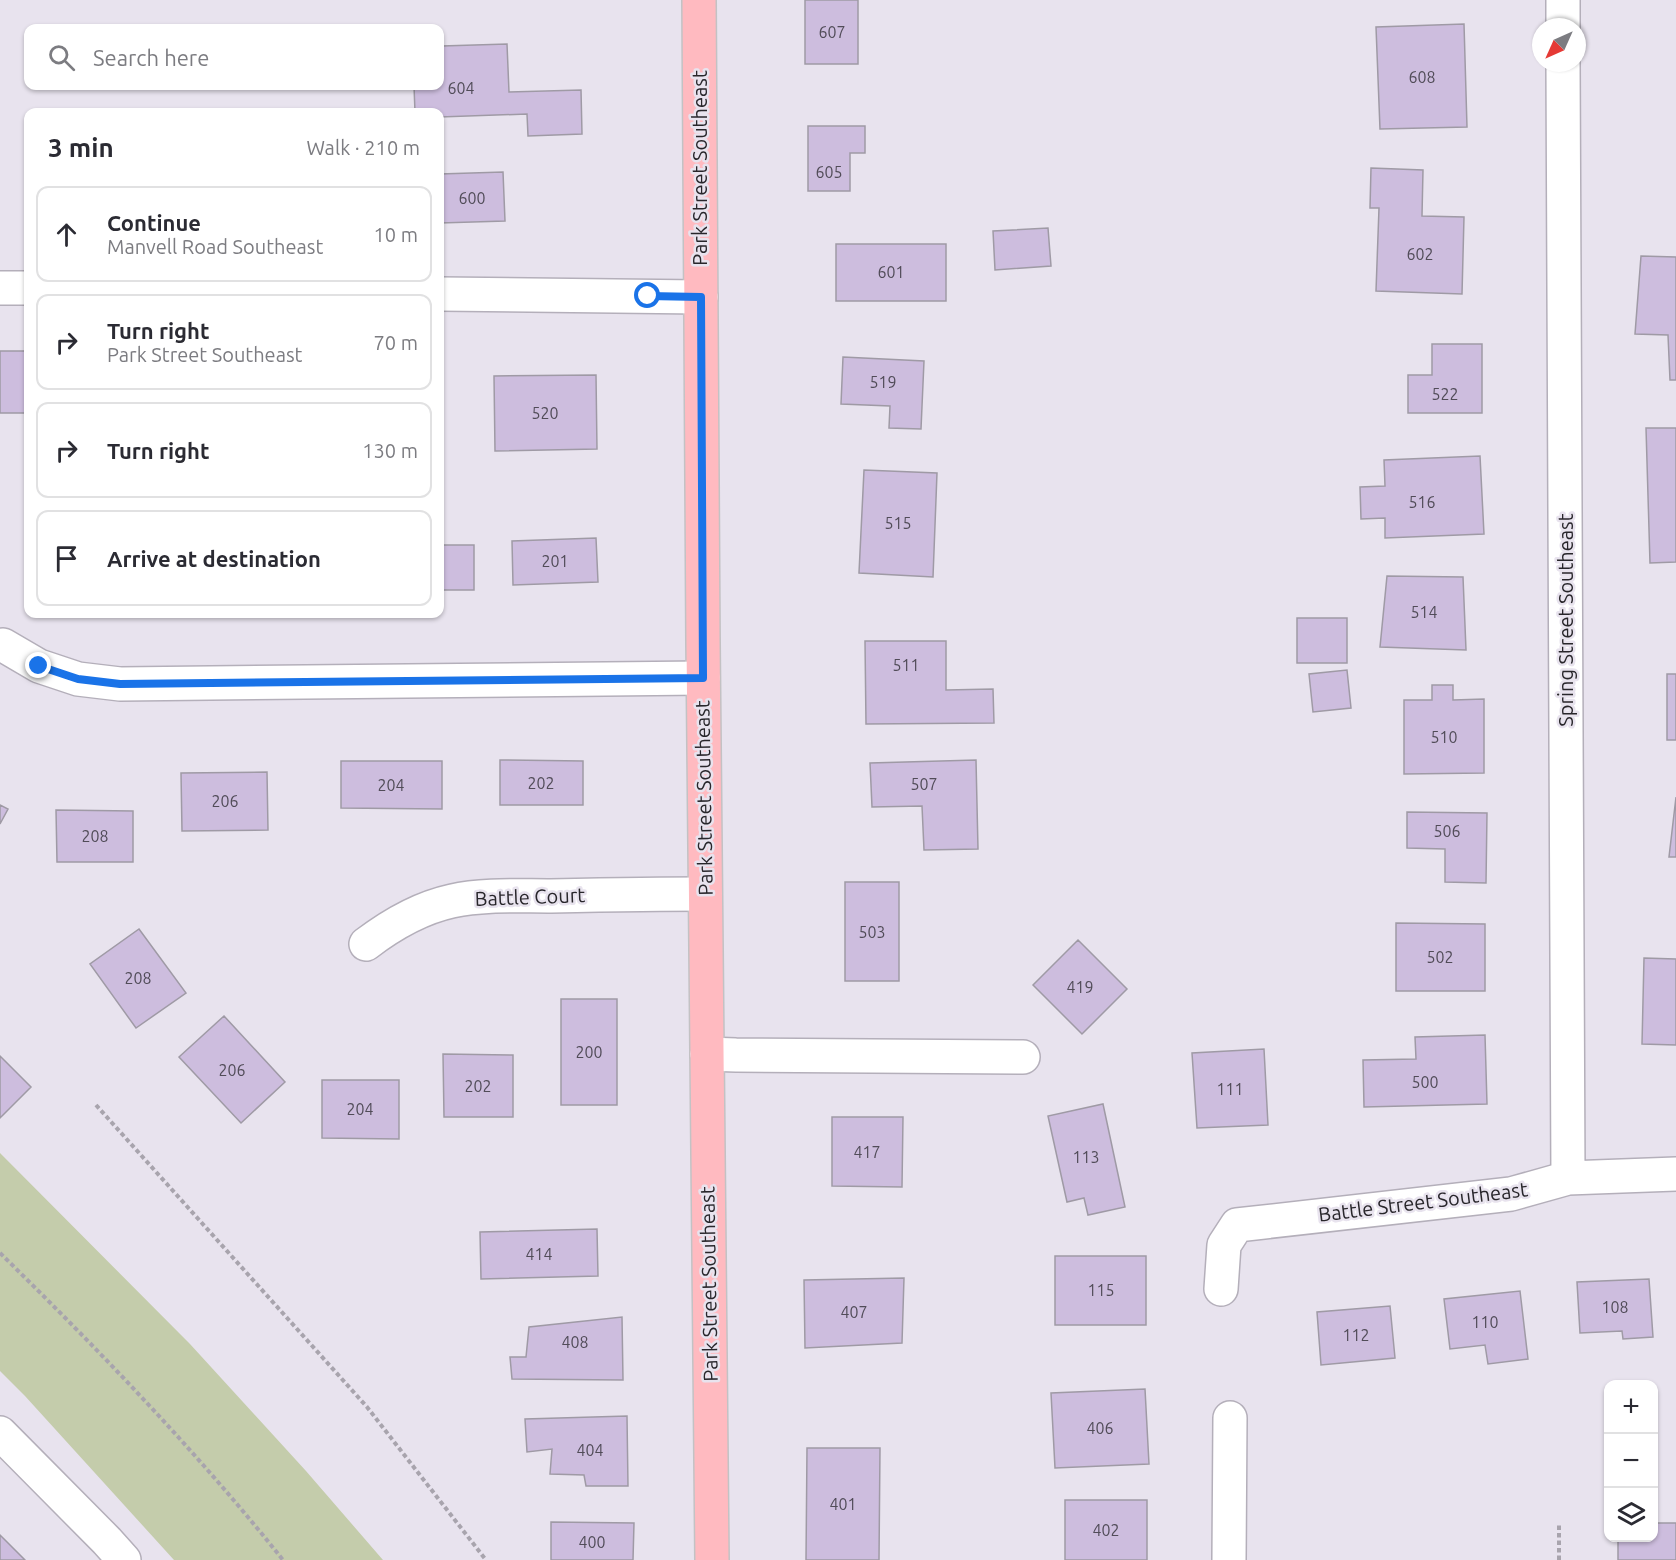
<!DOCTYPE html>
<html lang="en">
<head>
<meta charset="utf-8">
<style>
  body { margin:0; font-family:Ubuntu,sans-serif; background:#f2f2f3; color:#2b2b33 }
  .controls { position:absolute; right:18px; bottom:18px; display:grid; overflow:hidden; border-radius:12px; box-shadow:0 2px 4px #0004 }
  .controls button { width:54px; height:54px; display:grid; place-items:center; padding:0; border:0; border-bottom:2px solid #e1e1e2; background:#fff; color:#2b2b33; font:30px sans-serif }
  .compass { position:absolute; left:1532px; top:18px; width:54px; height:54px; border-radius:50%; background:#fff; box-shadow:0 2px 4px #0004; rotate:225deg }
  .stop { position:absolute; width:18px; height:18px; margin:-14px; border:4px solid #1a73e8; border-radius:50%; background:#fff }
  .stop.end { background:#1a73e8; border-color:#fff; box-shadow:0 2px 6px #0008 }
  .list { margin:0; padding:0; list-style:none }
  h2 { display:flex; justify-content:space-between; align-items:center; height:78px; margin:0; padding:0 24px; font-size:26px }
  h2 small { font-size:20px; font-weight:400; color:#7c7c81 }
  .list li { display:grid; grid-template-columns:39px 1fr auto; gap:18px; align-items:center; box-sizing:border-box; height:96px; margin:0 12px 12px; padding:0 12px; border:2px solid #e1e1e2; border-radius:12px }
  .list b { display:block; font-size:22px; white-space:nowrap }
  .list p { margin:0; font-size:20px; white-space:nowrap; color:#7c7c81 }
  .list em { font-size:20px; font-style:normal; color:#7c7c81 }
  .icon { flex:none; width:33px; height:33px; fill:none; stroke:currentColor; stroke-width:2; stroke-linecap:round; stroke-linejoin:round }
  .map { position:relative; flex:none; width:1676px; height:1560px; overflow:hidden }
  .search { position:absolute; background:#fff; box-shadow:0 2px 4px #0004; left:24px; top:24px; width:420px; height:66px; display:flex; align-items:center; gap:15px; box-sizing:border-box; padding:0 21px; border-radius:12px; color:#7c7c81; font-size:22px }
  .panel { position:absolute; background:#fff; box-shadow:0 2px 4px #0004; left:24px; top:108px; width:420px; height:510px; border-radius:12px }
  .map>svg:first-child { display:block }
  .green { fill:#c4ccab }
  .building { fill:#cdbdde; stroke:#9f9aa5; stroke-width:1.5 }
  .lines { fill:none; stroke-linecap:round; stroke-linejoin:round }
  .minor-casing { stroke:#b4afba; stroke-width:36 }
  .major-casing { stroke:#c3c2c4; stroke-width:36 }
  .path { stroke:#a8a4ad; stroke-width:4; stroke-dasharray:4.5 3; stroke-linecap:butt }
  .minor { stroke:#fff; stroke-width:33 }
  .major { stroke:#ffbac0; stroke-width:33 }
  .route { stroke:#1a73e8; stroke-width:8 }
  .labels { text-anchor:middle; stroke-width:5; stroke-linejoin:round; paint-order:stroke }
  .number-label { font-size:16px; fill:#514c58 }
  .street-label { font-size:20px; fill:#28262b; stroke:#e8e3ee }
</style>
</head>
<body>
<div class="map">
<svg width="1676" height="1560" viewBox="0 0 1676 1560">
  <rect width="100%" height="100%" fill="#e8e3ee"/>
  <path class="green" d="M0,1153L190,1344L306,1471L383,1560H174L25,1396L0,1371Z"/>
  <path class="building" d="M805,0H858V64H805Z
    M1464,24L1467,127L1380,129L1376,27Z
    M507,44L509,92L581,90L582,134L528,136L527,114L440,117V112H415L414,86H440V66H443L442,46Z
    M808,126H865V153H850V191H808Z
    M1371,168L1423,170L1422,216L1464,217L1462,294L1376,291L1379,208H1370Z
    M503,172L505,221L440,223V174Z
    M1048,228L1051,266L995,270L993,231Z
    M836,244H946V301H836Z
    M1641,256L1676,257V380H1670L1668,335L1635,334Z
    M1432,344H1482V413H1408V375H1432Z
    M0,351H28V413H0Z
    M843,357L924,361L921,429L889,428L890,406L841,404Z
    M596,375L597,449L495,451L494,376Z
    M1646,428H1676V562L1650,563Z
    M1480,456L1484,534L1385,538V518L1361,519L1360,487L1385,486L1384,460Z
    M864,470L937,473L933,577L859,573Z
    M596,538L598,582L513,585L512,541Z
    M440,545H474V590H440Z
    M1387,576L1463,577L1466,650L1380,647Z
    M1297,618H1347V663H1297Z
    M865,641H946V690L993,689L994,723L866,724Z
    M1347,670L1351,708L1313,712L1309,674Z
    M1667,674H1676V740H1667Z
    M1432,685H1453V700L1484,699V773L1404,774V700H1432Z
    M500,760L583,761V805H500Z
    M976,760L978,849L924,850L922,806L872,807L870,763Z
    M341,761H442V809L341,808Z
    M267,772L268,830L182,831L181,773Z
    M1676,797V857H1669Z
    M0,805L8,809L0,824Z
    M56,810L133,811V862H57Z
    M1407,812L1487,813L1486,883L1445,882V849L1407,848Z
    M845,882H899V981H845Z
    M1396,923L1485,924V991H1396Z
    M139,929L186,993L136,1028L90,964Z
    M1078,940L1127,989L1082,1034L1033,985Z
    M1644,958L1676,959V1045L1642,1044Z
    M561,999H617V1105H561Z
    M224,1016L285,1082L241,1123L179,1057Z
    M1485,1035L1487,1104L1364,1107L1363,1060L1416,1059L1415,1037Z
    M1264,1049L1268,1125L1197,1128L1192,1053Z
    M443,1054L513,1055V1117H444Z
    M0,1056L31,1087L0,1118Z
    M322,1080H399V1139L322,1138Z
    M1103,1104L1125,1207L1088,1215L1084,1198L1067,1202L1048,1116Z
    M832,1117H903L902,1187L832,1186Z
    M597,1229L598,1276L481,1279L480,1232Z
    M1055,1256H1146V1325H1055Z
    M904,1278L902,1343L805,1348L804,1280Z
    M1649,1279L1653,1337L1623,1339L1622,1331L1580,1333L1577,1282Z
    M1520,1291L1528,1359L1488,1364L1485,1345L1450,1349L1444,1299Z
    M1390,1306L1395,1358L1321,1365L1317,1312Z
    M622,1317L623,1380L512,1379L510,1357H526L529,1327Z
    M1145,1389L1149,1464L1055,1468L1051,1393Z
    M627,1416L628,1486H586L584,1475L550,1474L552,1449L527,1452L525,1419Z
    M807,1448H880L879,1560H806Z
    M1065,1500H1147V1560H1065Z
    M551,1522L634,1523L633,1560H551Z
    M1654,1523H1676V1560H1618V1538H1654Z
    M0,1535L25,1560H0Z"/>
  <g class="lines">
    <g class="minor-casing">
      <path id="minor" d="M1563,0V27
        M1563,63L1568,1178
        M0,288H28
        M440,294L701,297
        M3,645L39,666L78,679L120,684L703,678
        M366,944C391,925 420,908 452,901C483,894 517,896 548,896C601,895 653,894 705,894
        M707,1054L736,1055L1023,1057
        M1221,1289L1224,1245L1237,1225L1511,1194L1568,1178L1676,1174
        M0,1433L107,1541L124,1560
        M1229,1560L1230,1418"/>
    </g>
    <g class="major-casing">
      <path id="major" d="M699,0L703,643L712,1560"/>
    </g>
    <path class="path" d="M96,1105L367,1407L486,1560
      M0,1253C100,1351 196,1451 283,1560
      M1559,1560V1525"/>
    <use href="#minor" class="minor"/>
    <use href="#major" class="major"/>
  </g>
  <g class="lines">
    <path class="route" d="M39,666L78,679L120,684L703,678L701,297L648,296"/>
  </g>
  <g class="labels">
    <g class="number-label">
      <text x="832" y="38">607</text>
      <text x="1422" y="83">608</text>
      <text x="461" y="94">604</text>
      <text x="829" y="178">605</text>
      <text x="472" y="204">600</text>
      <text x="1420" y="260">602</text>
      <text x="891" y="278">601</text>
      <text x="883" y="388">519</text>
      <text x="1445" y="400">522</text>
      <text x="545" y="419">520</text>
      <text x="1422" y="508">516</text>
      <text x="898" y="529">515</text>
      <text x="555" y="567">201</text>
      <text x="1424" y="618">514</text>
      <text x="906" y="671">511</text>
      <text x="1444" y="743">510</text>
      <text x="541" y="789">202</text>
      <text x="924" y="790">507</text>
      <text x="391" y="791">204</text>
      <text x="225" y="807">206</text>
      <text x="1447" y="837">506</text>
      <text x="95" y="842">208</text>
      <text x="872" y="938">503</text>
      <text x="1440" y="963">502</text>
      <text x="138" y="984">208</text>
      <text x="1080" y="993">419</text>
      <text x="589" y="1058">200</text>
      <text x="232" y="1076">206</text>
      <text x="1425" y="1088">500</text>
      <text x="478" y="1092">202</text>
      <text x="1230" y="1095">111</text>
      <text x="360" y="1115">204</text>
      <text x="867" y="1158">417</text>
      <text x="1086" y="1163">113</text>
      <text x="539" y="1260">414</text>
      <text x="1101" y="1296">115</text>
      <text x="1615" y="1313">108</text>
      <text x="854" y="1318">407</text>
      <text x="1485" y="1328">110</text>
      <text x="1356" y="1341">112</text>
      <text x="575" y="1348">408</text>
      <text x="1100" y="1434">406</text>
      <text x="590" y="1456">404</text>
      <text x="843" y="1510">401</text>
      <text x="1106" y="1536">402</text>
      <text x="592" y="1548">400</text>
    </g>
    <g class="street-label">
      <text transform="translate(700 168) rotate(-90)" y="7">Park Street Southeast</text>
      <text transform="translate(1566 620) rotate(-90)" y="7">Spring Street Southeast</text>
      <text transform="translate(704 798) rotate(-91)" y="7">Park Street Southeast</text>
      <text transform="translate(530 897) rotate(-2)" y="7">Battle Court</text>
      <text transform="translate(1423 1202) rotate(-7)" y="7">Battle Street Southeast</text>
      <text transform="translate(709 1284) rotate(-91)" y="7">Park Street Southeast</text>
    </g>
  </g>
</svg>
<div class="controls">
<button>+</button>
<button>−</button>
<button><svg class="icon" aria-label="layers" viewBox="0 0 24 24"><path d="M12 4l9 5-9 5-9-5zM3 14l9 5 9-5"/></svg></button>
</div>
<svg class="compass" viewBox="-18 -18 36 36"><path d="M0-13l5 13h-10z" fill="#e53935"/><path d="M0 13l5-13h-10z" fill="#7c7c81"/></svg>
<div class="stop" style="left:648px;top:296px"></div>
<div class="stop end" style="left:39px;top:666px"></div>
<div class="search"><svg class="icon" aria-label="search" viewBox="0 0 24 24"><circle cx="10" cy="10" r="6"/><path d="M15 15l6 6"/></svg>Search here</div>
<section class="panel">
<h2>3 min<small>Walk · 210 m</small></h2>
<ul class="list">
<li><svg class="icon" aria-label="ahead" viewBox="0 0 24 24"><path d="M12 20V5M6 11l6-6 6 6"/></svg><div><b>Continue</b><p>Manvell Road Southeast</p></div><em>10 m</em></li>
<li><svg class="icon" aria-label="right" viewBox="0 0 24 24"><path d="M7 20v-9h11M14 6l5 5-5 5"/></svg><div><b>Turn right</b><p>Park Street Southeast</p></div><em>70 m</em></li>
<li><svg class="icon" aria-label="right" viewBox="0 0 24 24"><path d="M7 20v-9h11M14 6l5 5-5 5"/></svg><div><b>Turn right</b></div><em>130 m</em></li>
<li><svg class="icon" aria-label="arrive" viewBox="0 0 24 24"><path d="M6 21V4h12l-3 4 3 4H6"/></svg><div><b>Arrive at destination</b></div></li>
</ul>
</section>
</div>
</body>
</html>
